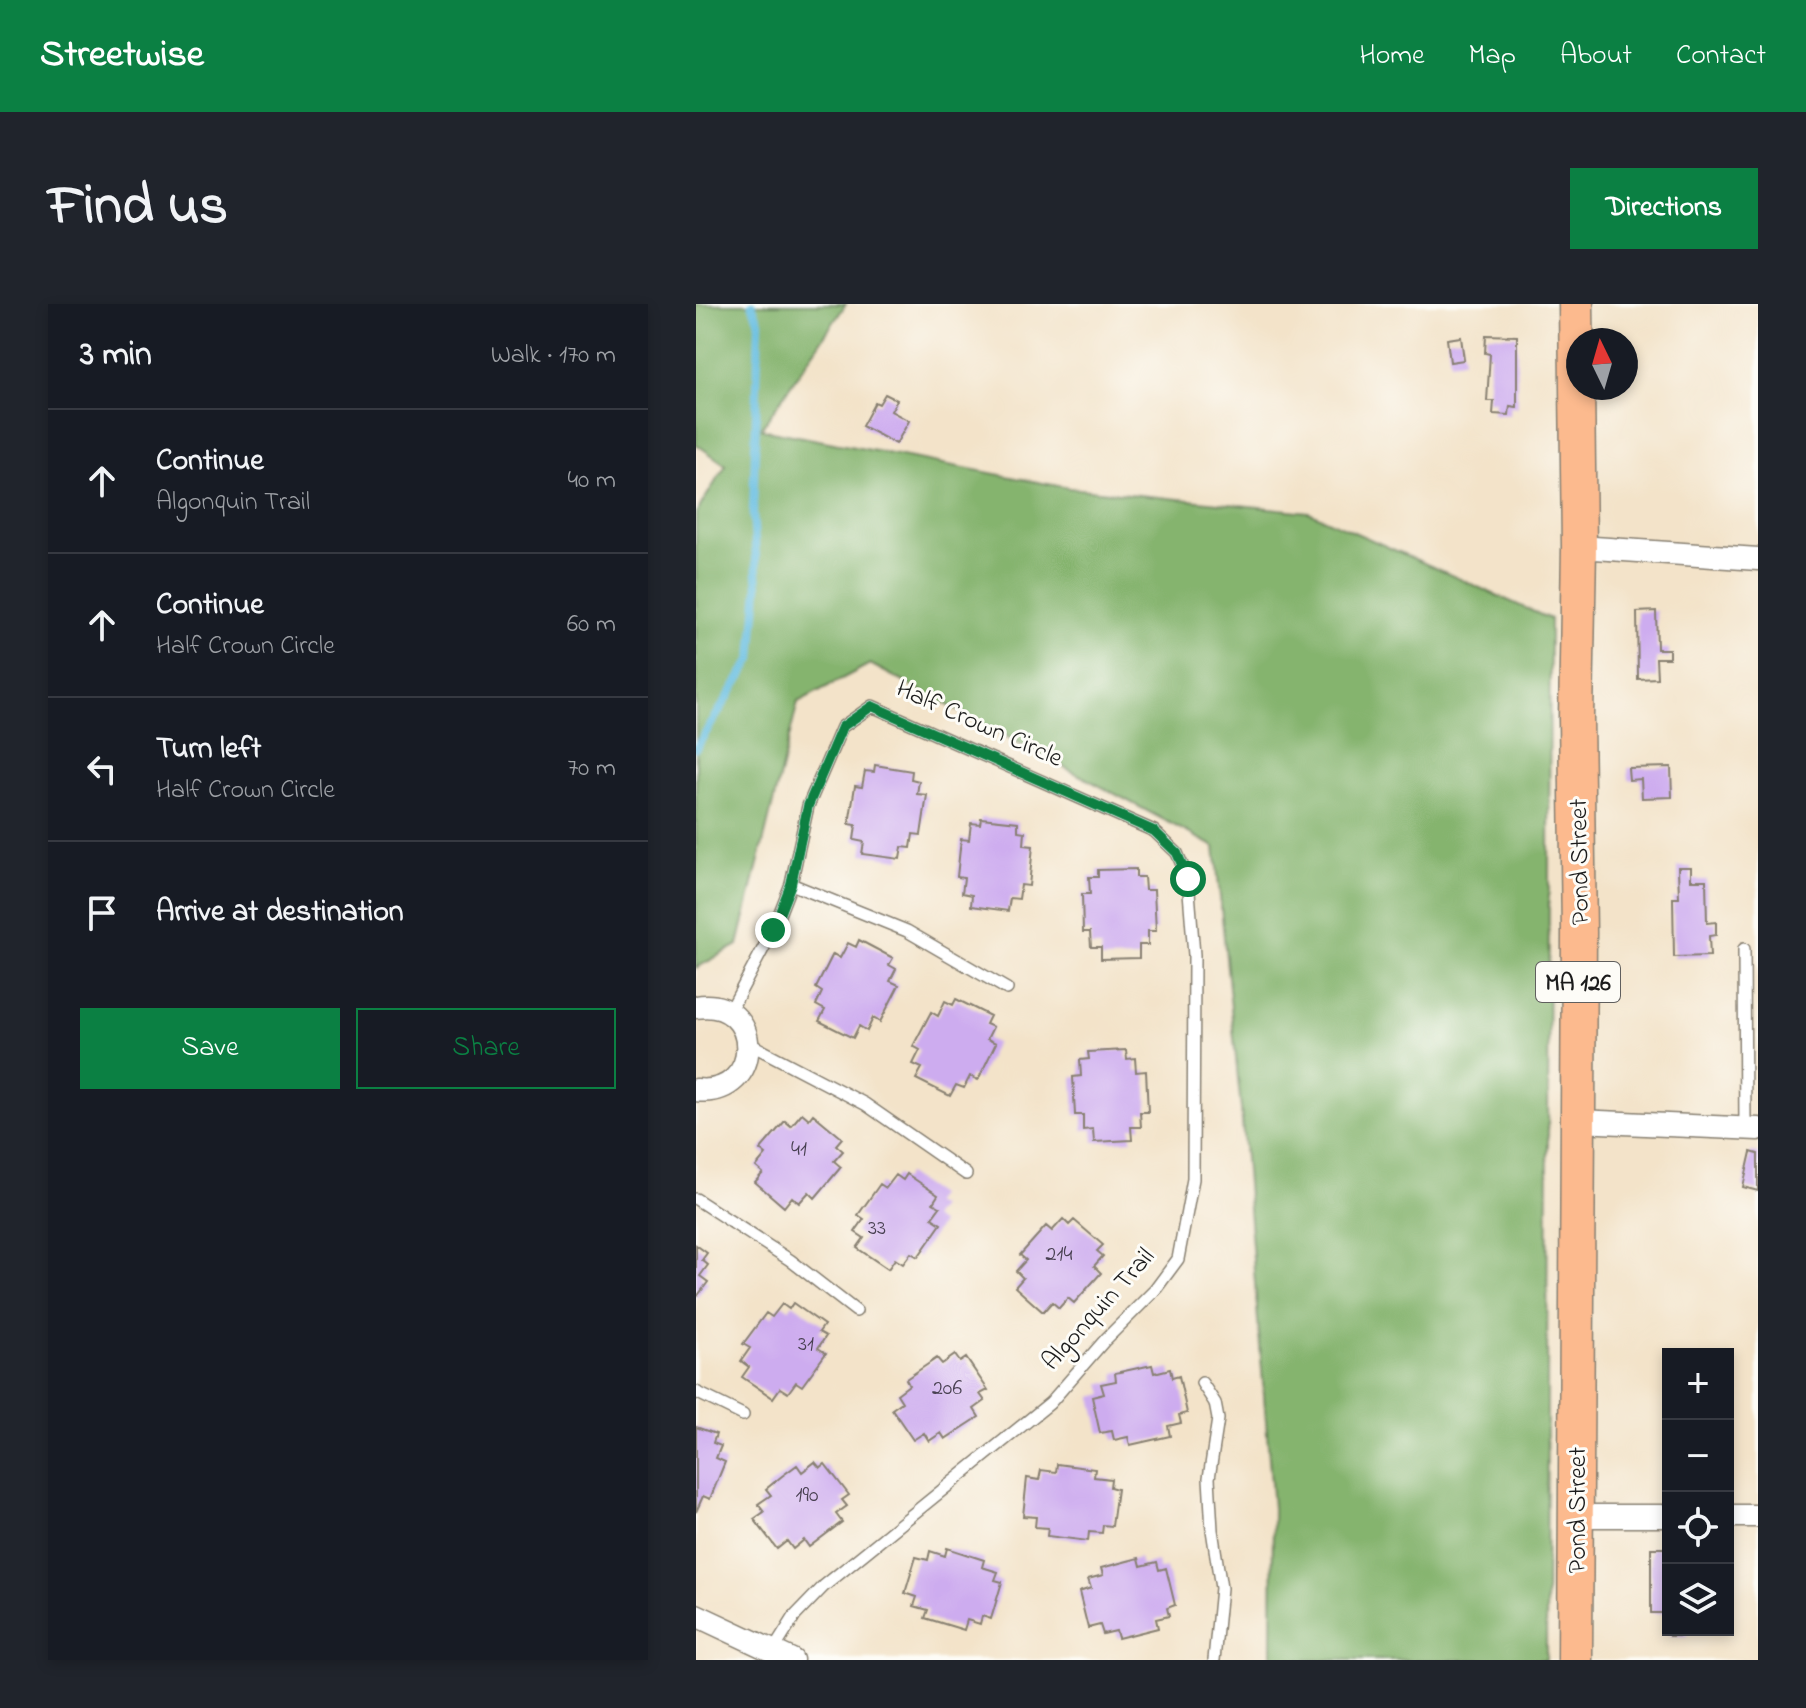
<!DOCTYPE html>
<html lang="en">
<head>
<meta charset="utf-8">
<style>
  body { margin:0; font-family:"Indie Flower",sans-serif; background:#20242c; color:#f1f3f6 }
  .controls { position:absolute; right:24px; bottom:24px; display:grid; overflow:hidden; border-radius:0px; box-shadow:0 4px 12px #0003 }
  .controls button { width:72px; height:72px; display:grid; place-items:center; padding:0; border:0; border-bottom:2px solid #363941; background:#171b24; color:#f1f3f6; font:40px sans-serif }
  .compass { position:absolute; left:870px; top:24px; width:72px; height:72px; border-radius:50%; background:#171b24; box-shadow:0 4px 12px #0003; rotate:355deg }
  .stop { position:absolute; width:24px; height:24px; margin:-18px; border:6px solid #0b8043; border-radius:50%; background:#fff }
  .stop.end { background:#0b8043; border-color:#fff; box-shadow:0 2px 8px #0008 }
  .list { margin:0; padding:0; list-style:none }
  h2 { display:flex; justify-content:space-between; align-items:center; height:104px; margin:0; padding:0 32px; font-size:34px }
  h2 small { font-size:26px; font-weight:400; color:#9ea1a6 }
  .list li { display:grid; grid-template-columns:52px 1fr auto; gap:24px; align-items:center; box-sizing:border-box; height:144px; padding:0 32px; border-top:2px solid #363941 }
  .list b { display:block; font-size:30px; white-space:nowrap }
  .list p { margin:0; font-size:26px; white-space:nowrap; color:#9ea1a6 }
  .list em { font-size:26px; font-style:normal; color:#9ea1a6 }
  .actions { display:flex; gap:16px; padding:24px 32px }
  .actions a { flex:1; padding:18px 0; border:2px solid #0b8043; border-radius:0px; text-align:center; font-size:28px; color:#0b8043 }
  .actions .main { background:#0b8043; color:#fff }
  .icon { flex:none; width:44px; height:44px; fill:none; stroke:currentColor; stroke-width:2; stroke-linecap:round; stroke-linejoin:round }
  .map { position:relative; flex:none; width:1062px; height:1356px; overflow:hidden; border-radius:0px }
  header { display:flex; align-items:center; gap:48px; box-sizing:border-box; height:112px; padding:0 40px; background:#0b8043; color:#fff }
  header strong { font-size:38px }
  nav { display:flex; gap:44px; margin-inline-start:auto; font-size:28px }
  .intro { display:flex; align-items:center; justify-content:space-between; box-sizing:border-box; height:192px; padding:0 48px }
  h1 { margin:0; font-size:56px }
  .button { padding:20px 36px; border-radius:0px; background:#0b8043; color:#fff; font-size:28px; font-weight:700 }
  main { display:flex; gap:48px; padding:0 48px }
  aside { flex:1; background:#171b24; border-radius:0px; box-shadow:0 4px 12px #0003 }
  .map>svg:first-child { display:block }
  .forest { fill:#85b46e; stroke:#506845; stroke-width:2 }
  .lines { fill:none; stroke-linecap:round; stroke-linejoin:round }
  .stream { stroke:#62bce0; stroke-width:8 }
  .building { fill:#cdacef }
  .lane-casing { stroke:#888072; stroke-width:14 }
  .street-casing { stroke:#888072; stroke-width:25 }
  .primary-casing { stroke:#888072; stroke-width:37 }
  .lane { stroke:#fff; stroke-width:11 }
  .street { stroke:#fff; stroke-width:22 }
  .primary { stroke:#fcba8e; stroke-width:34 }
  .route { stroke:#0b8043; stroke-width:10 }
  .labels { text-anchor:middle; stroke-width:6; stroke-linejoin:round; paint-order:stroke }
  .number-label { font-size:22px; fill:#484051 }
  .shield { fill:#fdfcf7; stroke:#605f5e; stroke-width:2 }
  .shield-label { font-size:24px; font-weight:bold; fill:#1c1c1c }
  .street-label { font-size:26px; fill:#1c1c1c; stroke:#fdfcf7 }
</style>
</head>
<body>
<header>
<strong>Streetwise</strong>
<nav><a>Home</a><a>Map</a><a>About</a><a>Contact</a></nav>
</header>
<div class="intro"><h1>Find us</h1><a class="button">Directions</a></div>
<main>
<aside>
<h2>3 min<small>Walk · 170 m</small></h2>
<ul class="list">
<li><svg class="icon" aria-label="ahead" viewBox="0 0 24 24"><path d="M12 20V5M6 11l6-6 6 6"/></svg><div><b>Continue</b><p>Algonquin Trail</p></div><em>40 m</em></li>
<li><svg class="icon" aria-label="ahead" viewBox="0 0 24 24"><path d="M12 20V5M6 11l6-6 6 6"/></svg><div><b>Continue</b><p>Half Crown Circle</p></div><em>60 m</em></li>
<li><svg class="icon" aria-label="left" viewBox="0 0 24 24"><path d="M17 20v-9H6M10 6l-5 5 5 5"/></svg><div><b>Turn left</b><p>Half Crown Circle</p></div><em>70 m</em></li>
<li><svg class="icon" aria-label="arrive" viewBox="0 0 24 24"><path d="M6 21V4h12l-3 4 3 4H6"/></svg><div><b>Arrive at destination</b></div></li>
</ul>
<div class="actions"><a class="main">Save</a><a>Share</a></div>
</aside>
<div class="map">
<svg width="1062" height="1356" viewBox="0 0 1062 1356">
  <rect width="100%" height="100%" fill="#fdfcf7"/>
  <filter id="ink" filterUnits="userSpaceOnUse"><feTurbulence type="fractalNoise" baseFrequency=".0125" numOctaves="2"/><feDisplacementMap in="SourceGraphic" scale="16" xChannelSelector="R" yChannelSelector="G"/><feConvolveMatrix kernelMatrix="1 2 1 2 8 2 1 2 1" color-interpolation-filters="sRGB"/></filter>
  <filter id="wash" filterUnits="userSpaceOnUse"><feTurbulence type="fractalNoise" baseFrequency=".006" numOctaves="4" result="noise"/><feDisplacementMap in="SourceGraphic" scale="32" xChannelSelector="R" yChannelSelector="G"/><feGaussianBlur stdDeviation="1.8" result="paint"/><feColorMatrix in="noise" values="0 0 0 0 0 0 0 0 0 0 0 0 0 0 0 0 0 1.4 0 .05"/><feComposite in="paint" operator="in"/></filter>
  <g filter="url(#wash)">
    <rect width="100%" height="100%" fill="#f3e3c9"/>
    <path class="forest" d="M0,0H150L65,125L373,184L613,208L854,315L850,1356H576L577,1204L545,805L519,543L174,360L102,398L42,641L0,664V209L30,161L0,140Z"/>
    <g class="lines">
      <path class="stream" d="M0,444L56,355L62,284L57,209L63,18L56,0"/>
    </g>
    <g id="blocks">
      <path class="building" d="M790,31L821,32V103L814,102L813,111L797,110L798,97H791L794,50L789,49Z
        M765,33L768,56L754,58L751,35Z
        M189,90L201,96L195,107L213,117L200,140L166,122L179,98L183,100Z
        M960,307L961,345H973V354H960L961,374L942,375L941,308Z
        M179,461L216,467L215,475L223,477L221,490L231,491L225,531L217,530L215,544L206,543L204,555L166,550L168,538L158,536L160,521L153,520L159,482L166,483L169,467L178,468Z
        M975,463L976,493L946,494L945,475L933,476L932,464Z
        M285,514L322,518V527L329,528L328,541L337,542L333,582L325,581L323,595L314,594L312,607L275,602L276,591L266,589L268,574L261,573L265,535L273,536L275,519L284,520Z
        M982,563H995V576H1010L1011,619L1020,618V631L1013,632L1014,652L978,653L977,594H983Z
        M440,565V573H448L449,586H458L460,627H452V641H443V654L405,655V643H395L394,628H387L386,590H394L393,573H402V566Z
        M163,636L197,654L193,661L200,665L194,677L203,681L184,718L177,714L171,727L163,722L157,734L123,717L129,706L120,701L126,688L120,684L137,650L144,654L152,639L160,643Z
        M260,695L294,712L290,720L297,723L291,735L300,739L282,776L274,772L268,784L260,781L254,792L220,775L226,764L217,760L224,746L217,742L235,708L242,712L249,697L257,701Z
        M430,746L431,755L439,754L440,768L450,767L452,808H444L445,823H435L436,836L398,838L397,825L387,826V811H379L377,773L385,772L384,756L393,755L392,748Z
        M106,809L113,815L117,810L146,834L140,841L147,847L138,857L145,863L119,894L113,888L103,899L96,893L88,903L59,878L67,869L60,863L70,851L64,846L89,817L95,822Z
        M1055,848L1062,850V887L1047,883Z
        M211,870L242,891L237,899L244,903L236,914L245,920L222,953L215,949L207,960L199,955L192,965L161,944L168,934L159,928L168,915L162,911L184,880L190,884L200,871L207,876Z
        M367,915L373,921L378,916L407,941L401,947L407,952L398,962L405,969L378,999L372,994L363,1004L356,998L347,1008L319,983L327,974L320,967L330,956L324,951L350,922L356,927Z
        M0,941L11,949L6,956L12,961L4,972L12,978L0,994Z
        M97,999L128,1021L123,1028L130,1032L122,1044L130,1049L106,1082L100,1078L92,1089L84,1084L77,1094L46,1073L53,1063L45,1057L54,1044L47,1040L70,1009L76,1013L86,1000L93,1005Z
        M259,1051L264,1058L270,1054L292,1086L284,1090L289,1097L278,1105L283,1113L249,1135L245,1129L233,1137L228,1129L217,1136L196,1105L206,1098L201,1090L213,1081L210,1075L241,1054L246,1060Z
        M456,1061L458,1069L474,1065L476,1074L483,1072L491,1109L483,1111L485,1119L472,1122L474,1132L434,1141L432,1133L418,1136L416,1127L404,1129L396,1093L408,1090L405,1080L420,1077L419,1069Z
        M0,1123L20,1130L17,1139L25,1142L20,1154L29,1158L14,1195L7,1192L0,1208Z
        M119,1158L124,1164L129,1160L153,1191L146,1196L151,1202L140,1210L146,1218L113,1243L108,1236L97,1245L91,1237L81,1245L58,1215L68,1208L62,1200L75,1191L70,1185L86,1172L101,1161L106,1168Z
        M361,1160L399,1165L398,1173L415,1175L414,1183L421,1185L416,1222L407,1221L406,1229L393,1228L392,1237L351,1232L352,1224L339,1223L340,1213L327,1212L331,1174L343,1176L345,1166L360,1168Z
        M251,1244L288,1256L286,1263L302,1268L299,1276L306,1278L295,1315L286,1312L284,1320L271,1316L268,1326L229,1314L232,1306L218,1302L221,1293L209,1289L220,1253L232,1256L234,1247L249,1252Z
        M955,1244H972V1309H955Z
        M443,1254L445,1262L461,1258L463,1266L470,1264L479,1301L471,1304L473,1312L460,1315L462,1324L422,1334L420,1327L407,1330L404,1321L392,1324L383,1288L395,1284L392,1275L407,1271L405,1264Z
        M974,1326H991V1332H974Z"/>
    </g>
  </g>
  <g filter="url(#ink)">
    <use href="#blocks" fill-opacity="0" stroke="#888072" stroke-width="2"/>
    <g class="lines">
      <g class="lane-casing">
        <path id="lane" d="M95,580L211,627L311,685
          M1048,645L1049,824
          M33,709L77,626L95,580L112,502L146,423L176,402L458,527L481,549L492,575L498,651L497,875L482,955L459,986L409,1036L354,1099L128,1282L99,1312L77,1347
          M52,739L169,800L270,870
          M0,895L94,956L160,1007
          M506,1079L519,1099L522,1115L513,1174L516,1226L525,1284L518,1356
          M0,1088L47,1111"/>
      </g>
      <g class="street-casing">
        <path id="street" d="M883,243L1062,255
          M0,703C68,692 69,794 0,786
          M882,817L1062,825
          M880,1212H972
          M1032,1212H1062
          M0,1311L96,1356"/>
      </g>
      <g class="primary-casing">
        <path id="primary" d="M879,1356L883,628L880,414L883,243L880,0"/>
      </g>
      <use href="#lane" class="lane"/>
      <use href="#street" class="street"/>
      <use href="#primary" class="primary"/>
    </g>
  </g>
  <g class="lines" filter="url(#ink)">
    <path class="route" d="M77,626L95,580L112,502L146,423L176,402L458,527L481,549L492,575"/>
  </g>
  <g class="labels">
    <g class="number-label">
      <text x="103" y="851">41</text>
      <text x="181" y="930">33</text>
      <text x="363" y="956">214</text>
      <text x="110" y="1046">31</text>
      <text x="251" y="1090">206</text>
      <text x="111" y="1197">190</text>
    </g>
    <rect class="shield" x="840" y="658" width="84" height="40" rx="6"/>
    <g class="shield-label">
      <text x="882" y="686">MA 126</text>
    </g>
    <g class="street-label">
      <text transform="translate(284 418) rotate(24)" y="9">Half Crown Circle</text>
      <text transform="translate(882 558) rotate(-91)" y="9">Pond Street</text>
      <text transform="translate(401 1004) rotate(-48)" y="9">Algonquin Trail</text>
      <text transform="translate(880 1206) rotate(-90)" y="9">Pond Street</text>
    </g>
  </g>
</svg>
<div class="controls">
<button>+</button>
<button>−</button>
<button><svg class="icon" aria-label="locate" viewBox="0 0 24 24"><circle cx="12" cy="12" r="6"/><path d="M12 2v4M12 18v4M2 12h4M18 12h4"/></svg></button>
<button><svg class="icon" aria-label="layers" viewBox="0 0 24 24"><path d="M12 4l9 5-9 5-9-5zM3 14l9 5 9-5"/></svg></button>
</div>
<svg class="compass" viewBox="-18 -18 36 36"><path d="M0-13l5 13h-10z" fill="#e53935"/><path d="M0 13l5-13h-10z" fill="#9ea1a6"/></svg>
<div class="stop" style="left:492px;top:575px"></div>
<div class="stop end" style="left:77px;top:626px"></div>
</div>
</main>
</body>
</html>
